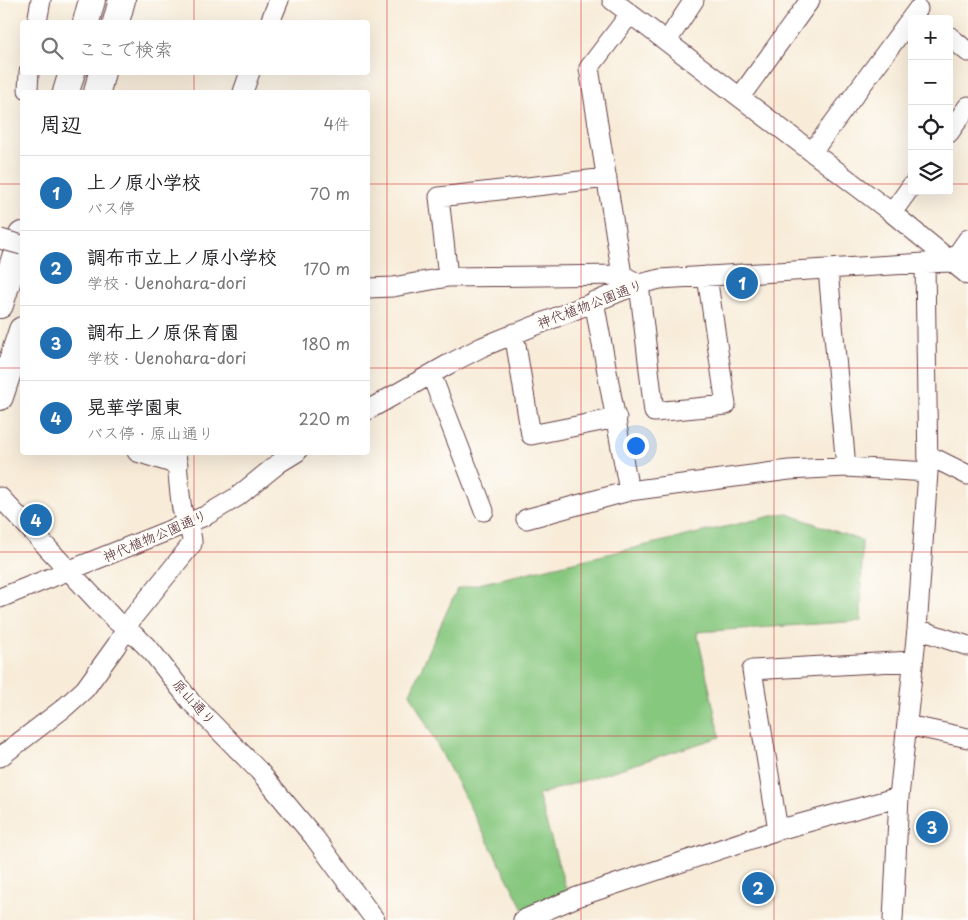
<!DOCTYPE html>
<html lang="ja">
<head>
<meta charset="utf-8">
<style>
  body { margin:0; font-family:"Playpen Sans","Klee One",sans-serif; background:#f6f6f6; color:#202124 }
  .controls { position:absolute; right:15px; top:15px; display:grid; overflow:hidden; border-radius:5px; box-shadow:0 5px 20px #0002 }
  .controls button { width:45px; height:45px; display:grid; place-items:center; padding:0; border:0; border-bottom:1px solid #e0e0e0; background:#fff; color:#202124; font:25px sans-serif }
  .you { position:absolute; left:635px; top:445px; width:18px; height:18px; margin:-12px; border:4px solid #fff; border-radius:50%; background:#1a73e8; box-shadow:0 0 0 8px #1a73e833 }
  .badge { display:grid; place-items:center; width:32px; height:32px; border-radius:50%; background:#1f6fb2; color:#fff; font-size:16px; font-weight:700 }
  .pin { position:absolute; translate:-50% -50%; border:2px solid #fff; box-shadow:0 1px 5px #0006 }
  .list { margin:0; padding:0; list-style:none }
  h2 { display:flex; justify-content:space-between; align-items:center; height:65px; margin:0; padding:0 20px; font-size:21px }
  h2 small { font-size:16px; font-weight:400; color:#757577 }
  .list li { display:grid; grid-template-columns:32px 1fr auto; gap:15px; align-items:center; box-sizing:border-box; height:75px; padding:0 20px; border-top:1px solid #e0e0e0 }
  .list b { display:block; font-size:19px; white-space:nowrap }
  .list p { margin:0; font-size:16px; white-space:nowrap; color:#757577 }
  .list em { font-size:16px; font-style:normal; color:#757577 }
  .icon { flex:none; width:28px; height:28px; fill:none; stroke:currentColor; stroke-width:2; stroke-linecap:round; stroke-linejoin:round }
  .map { position:relative; flex:none; width:968px; height:920px; overflow:hidden }
  .search { position:absolute; background:#fff; box-shadow:0 5px 20px #0002; left:20px; top:20px; width:350px; height:55px; display:flex; align-items:center; gap:12px; box-sizing:border-box; padding:0 18px; border-radius:5px; color:#757577; font-size:19px }
  .panel { position:absolute; background:#fff; box-shadow:0 5px 20px #0002; left:20px; top:90px; width:350px; height:365px; border-radius:5px }
  .map>svg:first-child { display:block }
  .green { fill:#87c87f; stroke:#687455 }
  .lines { fill:none; stroke-linecap:round; stroke-linejoin:round }
  .minor-casing { stroke:#643e45; stroke-width:21 }
  .highway-casing { stroke:#643e45; stroke-width:28 }
  .minor { stroke:#fff; stroke-width:19 }
  .highway { stroke:#fff; stroke-width:26 }
  .minor-bridge-casing { stroke:#643e45; stroke-width:21; stroke-linecap:butt }
  .minor-bridge { stroke:#fff; stroke-width:19 }
  .grid { fill:none; stroke:#d62828; stroke-width:1; stroke-opacity:0.55 }
  .labels { text-anchor:middle; stroke-width:5; stroke-linejoin:round; paint-order:stroke }
  .street-label { font-size:14px; fill:#4a1f2b; stroke:#fdfcf7 }
</style>
</head>
<body>
<div class="map">
<svg width="968" height="920" viewBox="0 0 968 920">
  <rect width="100%" height="100%" fill="#fdfcf7"/>
  <filter id="ink" filterUnits="userSpaceOnUse"><feTurbulence type="fractalNoise" baseFrequency=".02" numOctaves="2"/><feDisplacementMap in="SourceGraphic" scale="10" xChannelSelector="R" yChannelSelector="G"/><feConvolveMatrix kernelMatrix="1 2 1 2 8 2 1 2 1" color-interpolation-filters="sRGB"/></filter>
  <filter id="wash" filterUnits="userSpaceOnUse"><feTurbulence type="fractalNoise" baseFrequency=".0096" numOctaves="4" result="noise"/><feDisplacementMap in="SourceGraphic" scale="20" xChannelSelector="R" yChannelSelector="G"/><feGaussianBlur stdDeviation="1.12" result="paint"/><feColorMatrix in="noise" values="0 0 0 0 0 0 0 0 0 0 0 0 0 0 0 0 0 1.4 0 .05"/><feComposite in="paint" operator="in"/></filter>
  <g filter="url(#wash)">
    <rect width="100%" height="100%" fill="#f8ecd9"/>
    <path class="green" d="M785,513L862,541L861,621L697,632L720,737L538,795L569,899L528,918L410,693L457,589Z"/>
  </g>
  <g filter="url(#ink)">
    <g class="lines">
      <g class="minor-casing">
        <path id="minor" d="M612,0L892,213L968,275
          M37,22L41,0
          M270,22L279,0
          M949,36L968,52
          M667,41L694,0
          M28,90L29,72
          M243,92L250,72
          M740,97L810,0
          M949,133L968,106
          M812,152L918,9
          M892,213L912,185
          M952,262L968,239
          M828,270L846,467
          M622,275L589,68L630,14
          M448,277L439,197L607,178
          M368,288L393,287L448,277L622,275L639,284L654,412L726,405L707,276
          M594,301L629,491
          M514,333L531,435L617,418
          M431,374L484,511
          M368,410L449,364L482,347L639,284L660,279L925,263L952,262L968,255
          M137,452L178,465
          M928,455L968,475
          M0,497L115,620L139,639L152,652L191,702L259,771L314,837L375,920
          M526,519L629,491L789,470L846,467L928,472
          M0,598L205,516L237,497L279,463L297,452
          M917,629L968,646
          M907,725L968,738
          M0,757L64,708L85,689L116,646L133,617L192,544C193,534 185,520 182,509C179,491 178,471 176,452
          M778,830L752,670L912,661
          M523,920L577,897L778,830L899,797
          M893,920L899,797L917,629L928,472L925,263"/>
      </g>
      <g class="highway-casing">
        <path id="highway" d="M86,22L92,0
          M116,22L122,0
          M66,92L72,72
          M97,92L102,72
          M0,305L22,235
          M0,397L22,330"/>
      </g>
      <use href="#minor" class="minor"/>
      <use href="#highway" class="highway"/>
      <g class="minor-bridge-casing">
        <path id="minor-bridge" d="M0,239L22,245"/>
      </g>
      <use href="#minor-bridge" class="minor-bridge"/>
    </g>
  </g>
  <path class="grid" d="M194,0V22M387,0V920M581,0V920M774,0V920M194,72V92M0,184H22M368,184H912M949,184H968M0,368H22M368,368H968M194,452V920M0,552H968M0,736H968"/>
  <g class="labels">
    <g class="street-label">
      <text transform="translate(590 304) rotate(-21)" y="5">神代植物公園通り</text>
      <text transform="translate(155 536) rotate(-23)" y="5">神代植物公園通り</text>
      <text transform="translate(194 702) rotate(48)" y="5">原山通り</text>
    </g>
  </g>
</svg>
<div class="controls">
<button>+</button>
<button>−</button>
<button><svg class="icon" aria-label="locate" viewBox="0 0 24 24"><circle cx="12" cy="12" r="6"/><path d="M12 2v4M12 18v4M2 12h4M18 12h4"/></svg></button>
<button><svg class="icon" aria-label="layers" viewBox="0 0 24 24"><path d="M12 4l9 5-9 5-9-5zM3 14l9 5 9-5"/></svg></button>
</div>
<div class="you"></div>
<div class="pin badge" style="left:742px;top:283px">1</div>
<div class="pin badge" style="left:758px;top:888px">2</div>
<div class="pin badge" style="left:932px;top:827px">3</div>
<div class="pin badge" style="left:36px;top:520px">4</div>
<div class="search"><svg class="icon" aria-label="search" viewBox="0 0 24 24"><circle cx="10" cy="10" r="6"/><path d="M15 15l6 6"/></svg>ここで検索</div>
<section class="panel">
<h2>周辺<small>4件</small></h2>
<ul class="list">
<li><span class="badge">1</span><div><b>上ノ原小学校</b><p>バス停</p></div><em>70 m</em></li>
<li><span class="badge">2</span><div><b>調布市立上ノ原小学校</b><p>学校 · Uenohara-dori</p></div><em>170 m</em></li>
<li><span class="badge">3</span><div><b>調布上ノ原保育園</b><p>学校 · Uenohara-dori</p></div><em>180 m</em></li>
<li><span class="badge">4</span><div><b>晃華学園東</b><p>バス停 · 原山通り</p></div><em>220 m</em></li>
</ul>
</section>
</div>
</body>
</html>
